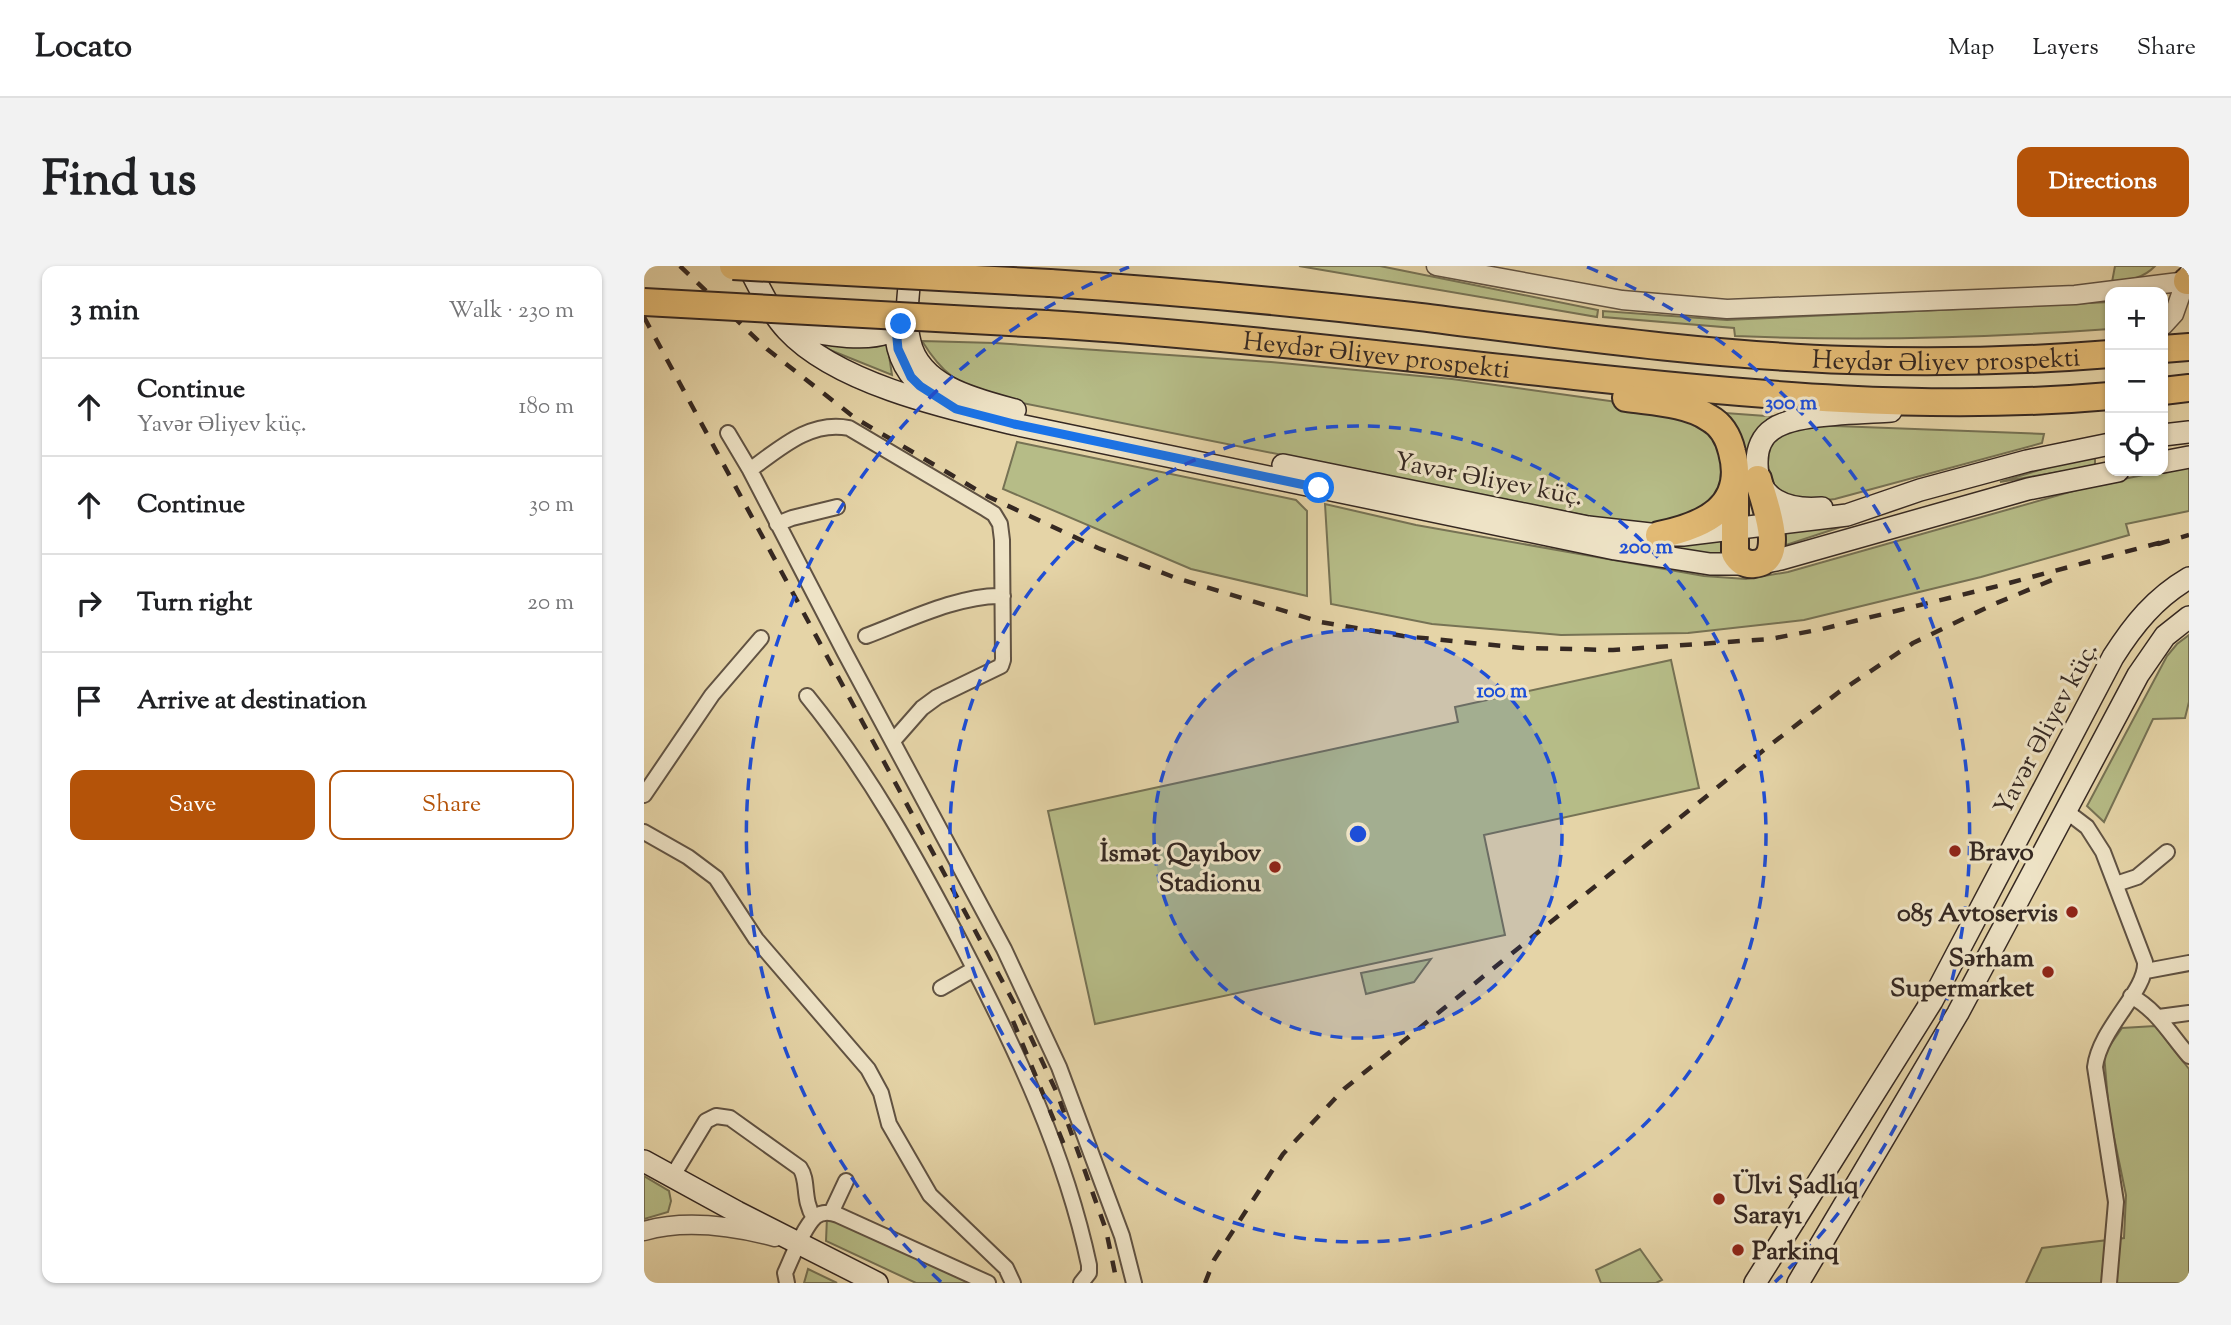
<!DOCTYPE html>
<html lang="en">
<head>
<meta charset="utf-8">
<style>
  body { margin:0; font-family:"Sorts Mill Goudy",serif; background:#f2f2f2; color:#202124 }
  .controls { position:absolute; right:21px; top:21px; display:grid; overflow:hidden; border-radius:14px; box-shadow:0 2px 5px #0004 }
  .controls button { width:63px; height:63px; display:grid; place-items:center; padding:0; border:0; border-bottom:2px solid #e0e0e0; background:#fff; color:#202124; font:35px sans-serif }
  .stop { position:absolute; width:21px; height:21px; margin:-16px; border:5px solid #1a73e8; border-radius:50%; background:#fff }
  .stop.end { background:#1a73e8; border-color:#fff; box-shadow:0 2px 7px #0008 }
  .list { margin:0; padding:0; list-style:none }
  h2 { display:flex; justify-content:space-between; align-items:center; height:91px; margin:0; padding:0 28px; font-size:30px }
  h2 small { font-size:23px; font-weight:400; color:#757577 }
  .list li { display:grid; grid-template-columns:46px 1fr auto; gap:21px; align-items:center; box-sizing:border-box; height:98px; padding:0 28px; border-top:2px solid #e0e0e0 }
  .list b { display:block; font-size:26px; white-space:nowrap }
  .list p { margin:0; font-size:23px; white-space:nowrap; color:#757577 }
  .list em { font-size:23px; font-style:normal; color:#757577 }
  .actions { display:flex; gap:14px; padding:21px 28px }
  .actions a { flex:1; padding:16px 0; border:2px solid #b45309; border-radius:14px; text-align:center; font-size:24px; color:#b45309 }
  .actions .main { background:#b45309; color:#fff }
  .icon { flex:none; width:38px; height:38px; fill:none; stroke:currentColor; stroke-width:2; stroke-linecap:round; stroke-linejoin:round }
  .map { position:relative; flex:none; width:1545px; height:1017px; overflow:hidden; border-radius:14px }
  header { display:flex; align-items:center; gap:42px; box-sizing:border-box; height:98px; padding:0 35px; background:#fff; border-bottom:2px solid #e0e0e0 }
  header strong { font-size:33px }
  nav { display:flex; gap:38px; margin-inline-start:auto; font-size:24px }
  .intro { display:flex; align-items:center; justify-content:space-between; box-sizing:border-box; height:168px; padding:0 42px }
  h1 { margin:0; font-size:49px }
  .button { padding:18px 32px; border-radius:14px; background:#b45309; color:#fff; font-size:24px; font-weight:700 }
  main { display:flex; gap:42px; padding:0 42px }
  aside { flex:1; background:#fff; border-radius:14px; box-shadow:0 2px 5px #0004 }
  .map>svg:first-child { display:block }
  .green { fill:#b6bc87; stroke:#767254; stroke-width:2 }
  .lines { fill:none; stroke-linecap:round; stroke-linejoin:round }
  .minor-casing { stroke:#615343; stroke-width:18 }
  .tertiary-casing { stroke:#615343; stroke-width:21 }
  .secondary-casing { stroke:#352822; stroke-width:24 }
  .motorway-casing { stroke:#352822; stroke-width:30 }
  .minor { stroke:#eee3c6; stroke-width:14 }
  .tertiary { stroke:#eee3c6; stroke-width:18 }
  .secondary { stroke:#eee3c6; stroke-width:21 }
  .motorway { stroke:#e2ba74; stroke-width:26 }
  .rail { stroke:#352822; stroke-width:4.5; stroke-dasharray:12 12; stroke-linecap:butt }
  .motorway-bridge-casing { stroke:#352822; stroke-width:30; stroke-linecap:butt }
  .motorway-bridge { stroke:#e2ba74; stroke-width:26 }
  .route { stroke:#1a73e8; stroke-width:9 }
  .ring { fill:none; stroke:#1d4ed8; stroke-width:3.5; stroke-dasharray:12 9 }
  .poi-dot { fill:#8f2418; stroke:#eee3c6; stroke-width:2.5 }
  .labels { text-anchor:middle; stroke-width:6; stroke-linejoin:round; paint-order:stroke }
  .street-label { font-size:26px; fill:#352822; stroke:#eee3c6 }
  .poi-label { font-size:26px; font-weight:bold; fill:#352822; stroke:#eee3c6; text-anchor:start }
  .centre { fill:#1d4ed8; stroke:#eee3c6; stroke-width:3.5 }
  .ring-label { font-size:21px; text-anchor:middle; font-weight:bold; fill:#1d4ed8; stroke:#eee3c6; stroke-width:6; stroke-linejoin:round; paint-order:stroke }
</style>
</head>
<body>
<header>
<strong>Locato</strong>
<nav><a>Map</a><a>Layers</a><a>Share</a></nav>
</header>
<div class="intro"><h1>Find us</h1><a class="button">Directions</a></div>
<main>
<aside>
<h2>3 min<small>Walk · 230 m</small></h2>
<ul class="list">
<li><svg class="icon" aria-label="ahead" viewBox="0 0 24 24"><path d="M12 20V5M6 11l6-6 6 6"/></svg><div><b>Continue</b><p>Yavər Əliyev küç.</p></div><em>180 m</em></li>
<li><svg class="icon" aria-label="ahead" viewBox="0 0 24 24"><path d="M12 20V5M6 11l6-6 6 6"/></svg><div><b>Continue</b></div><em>30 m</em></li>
<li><svg class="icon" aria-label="right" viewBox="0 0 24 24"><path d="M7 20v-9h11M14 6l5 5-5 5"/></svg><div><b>Turn right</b></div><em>20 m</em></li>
<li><svg class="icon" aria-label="arrive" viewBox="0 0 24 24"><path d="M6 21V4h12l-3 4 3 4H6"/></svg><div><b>Arrive at destination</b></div></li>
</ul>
<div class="actions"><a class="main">Save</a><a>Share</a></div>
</aside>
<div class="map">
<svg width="1545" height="1017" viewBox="0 0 1545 1017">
  <rect width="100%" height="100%" fill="#e5d4a7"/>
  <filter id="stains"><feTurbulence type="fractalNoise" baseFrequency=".00286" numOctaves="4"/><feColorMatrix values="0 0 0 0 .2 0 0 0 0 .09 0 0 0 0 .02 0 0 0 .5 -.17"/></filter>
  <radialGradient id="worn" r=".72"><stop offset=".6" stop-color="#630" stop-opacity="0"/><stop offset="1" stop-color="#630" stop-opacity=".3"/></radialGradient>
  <path class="green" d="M655,0H736L954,44L953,51Z
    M1471,0H1511C1499,13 1484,14 1468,16Z
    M1466,36V63C1341,72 1216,75 1091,70L1090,62L959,51V45L1083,54Z
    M170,74L243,76L248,109L186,84Z
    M278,75L351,77L627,96L808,113L1016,142L1073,166L1085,215L1056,251L1004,259L954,252L353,132C314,116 301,112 278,75Z
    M1067,146L1136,151L1106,228L1103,229Z
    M1165,159L1400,168L1398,177L1191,233L1168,236L1138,231L1121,212C1124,171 1128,172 1165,159Z
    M373,176L652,234L663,245V330L547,303L359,223Z
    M1451,187V200L1356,216Z
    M1545,200V245L1482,258L1485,269L1337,311L1160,354L1044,367L917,369L788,358L687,338L681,238L772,259L1060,310L1102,313L1144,306L1454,218Z
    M1212,256L1136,281L1135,268Z
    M1084,273L1085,291L994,279L1047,278Z
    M1545,369V436L1541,452L1509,453L1460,556L1443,540L1523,390L1533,378Z
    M1027,394L1055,522L840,569L861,669L451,758L404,545L814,456L811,441Z
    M787,693L770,716L722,728L717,707Z
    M1511,760L1545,803V1017H1382L1398,982L1480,972L1482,929L1465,847L1460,788L1478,762Z
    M0,910L25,925L27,935L24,946L0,953Z
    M183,951L326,1017H272L182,975Z
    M996,983L1018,1014L1012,1017H957L952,1004Z
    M164,1003L193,1017H160Z"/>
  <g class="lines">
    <g class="minor-casing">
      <path id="minor" d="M84,167L106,204L201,387L360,683L415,801L478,970L490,1017
        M106,204C135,183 166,154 205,162L342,243L350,248L356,258L358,274L359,394L357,400L293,431L278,442L249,475
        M133,258L148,252L193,241
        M222,370C262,355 317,328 359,330
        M163,430C225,506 273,593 318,679C371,781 421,886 445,999V1007L437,1017
        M0,529L68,429L117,372
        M1422,545L1443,561L1459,586L1501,696C1503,725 1456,761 1451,801L1472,936L1465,1017
        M0,566L44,591L72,612L112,673L224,803L237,827L245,858L286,929L362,1002L369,1017
        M1472,618L1493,611L1523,586
        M1502,705L1545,697
        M297,722L330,703
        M1487,730C1513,744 1526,768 1545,790
        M1515,751L1545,747
        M28,911L62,855L72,850L86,852L156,902C165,915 158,933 170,952
        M187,947L202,915
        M143,1017L141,1007C148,992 159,962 171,951C178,945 186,946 194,949L344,1017"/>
    </g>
    <g class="tertiary-casing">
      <path id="tertiary" d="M792,0L978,34L1083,43L1431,29L1543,15
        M1519,60L1530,48L1544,8
        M0,965C42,953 89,960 131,971"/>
    </g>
    <g class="secondary-casing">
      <path id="secondary" d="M104,0C116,22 126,46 143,64C192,117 302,142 370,158L971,283L1066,298H1111L1137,293L1384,223L1474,205
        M267,0C265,24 260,53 266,76C276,121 334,134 371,144
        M138,56C160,67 219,76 242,67C250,65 255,60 260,54
        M252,72C256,100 270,117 293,132
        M1519,169L1545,166
        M1519,196L1545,191
        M639,199L944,261L1015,269H1039L1203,249L1276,224L1383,195L1466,178
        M1178,242C1144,245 1112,234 1113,196C1113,183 1118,170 1129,163C1151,147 1219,147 1247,145
        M0,895L93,946L233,1017
        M1111,1017L1288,735L1469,391C1490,358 1511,332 1545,312
        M1154,1017L1314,747L1494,409L1521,370L1545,351"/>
    </g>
    <g class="motorway-casing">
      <g id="motorway">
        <path d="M1543,15H1545"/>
        <path id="s1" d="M406,17C527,25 648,36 768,50C913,68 1058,89 1204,94C1292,97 1379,95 1466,88"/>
        <path id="s2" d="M402,58C579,69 755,91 931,110C1109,129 1287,146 1466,130"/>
        <path d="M1519,83L1545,81"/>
        <path d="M1519,125L1545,122"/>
        <path d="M982,132C1009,136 1043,137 1065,152C1078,159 1085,173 1088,186C1103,241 1059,260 1015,269"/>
        <path d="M1091,218V287C1095,294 1101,299 1110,298C1145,295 1119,234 1114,213"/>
      </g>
    </g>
    <use href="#minor" class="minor"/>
    <use href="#tertiary" class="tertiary"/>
    <use href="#secondary" class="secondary"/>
    <use href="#motorway" class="motorway"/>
    <path class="rail" d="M36,0L123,83L211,152L345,231L454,282L532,312L677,356L759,370L878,382L969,384L1126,373L1178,363L1354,320L1522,275
      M0,51L376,748L413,827L462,964L473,1017
      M1514,278L1545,269
      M369,755L421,881
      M561,1017L570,994L639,888L700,823L1121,483L1195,426L1269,377L1348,339L1408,314"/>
    <g class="motorway-bridge-casing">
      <path id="motorway-bridge" d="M89,0L406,17
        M0,36L402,58"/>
    </g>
    <use href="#motorway-bridge" class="motorway-bridge"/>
  </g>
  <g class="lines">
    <path class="route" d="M257,58L252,62L254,83L267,111L276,120L312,143L370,158L675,222"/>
  </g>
  <circle cx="714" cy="568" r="204" fill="#1d4ed8" fill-opacity=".12"/>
  <g class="ring">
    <circle cx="714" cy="568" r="204"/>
    <circle cx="714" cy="568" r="408"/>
    <path d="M297 1016A612 612 0 0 1 485 1M943 1A612 612 0 0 1 1131 1016"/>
  </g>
  <g class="poi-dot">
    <circle cx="1311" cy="585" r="7"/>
    <circle cx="631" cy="601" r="7"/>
    <circle cx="1428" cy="646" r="7"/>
    <circle cx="1404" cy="706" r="7"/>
    <circle cx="1075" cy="933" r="7"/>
    <circle cx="1094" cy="984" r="7"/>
  </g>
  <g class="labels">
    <g class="street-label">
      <text dy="9" stroke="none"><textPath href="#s2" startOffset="332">Heydər Əliyev prospekti</textPath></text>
      <text dy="9" stroke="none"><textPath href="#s1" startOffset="900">Heydər Əliyev prospekti</textPath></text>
      <text transform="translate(845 212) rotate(11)" y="9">Yavər Əliyev küç.</text>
      <text transform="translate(1401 462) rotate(-62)" y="9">Yavər Əliyev küç.</text>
    </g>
    <g class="poi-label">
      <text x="1325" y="594">Bravo</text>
      <text x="617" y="595" text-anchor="end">İsmət Qayıbov<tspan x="617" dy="30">Stadionu</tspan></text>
      <text x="1414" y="655" text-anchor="end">085 Avtoservis</text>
      <text x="1390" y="700" text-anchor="end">Sərham<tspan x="1390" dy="30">Supermarket</tspan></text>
      <text x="1089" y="927">Ülvi Şadlıq<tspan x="1089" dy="30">Sarayı</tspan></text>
      <text x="1108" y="993">Parkinq</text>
    </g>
  </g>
  <circle cx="714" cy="568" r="10" class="centre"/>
  <g class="ring-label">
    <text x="1147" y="143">300 m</text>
    <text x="1002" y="287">200 m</text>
    <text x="858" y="431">100 m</text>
  </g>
  <rect width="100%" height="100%" filter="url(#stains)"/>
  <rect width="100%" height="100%" fill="url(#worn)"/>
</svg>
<div class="controls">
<button>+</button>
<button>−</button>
<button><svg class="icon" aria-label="locate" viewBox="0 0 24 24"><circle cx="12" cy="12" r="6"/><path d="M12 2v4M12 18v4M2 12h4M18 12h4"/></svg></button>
</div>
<div class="stop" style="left:675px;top:222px"></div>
<div class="stop end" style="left:257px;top:58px"></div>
</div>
</main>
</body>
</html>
